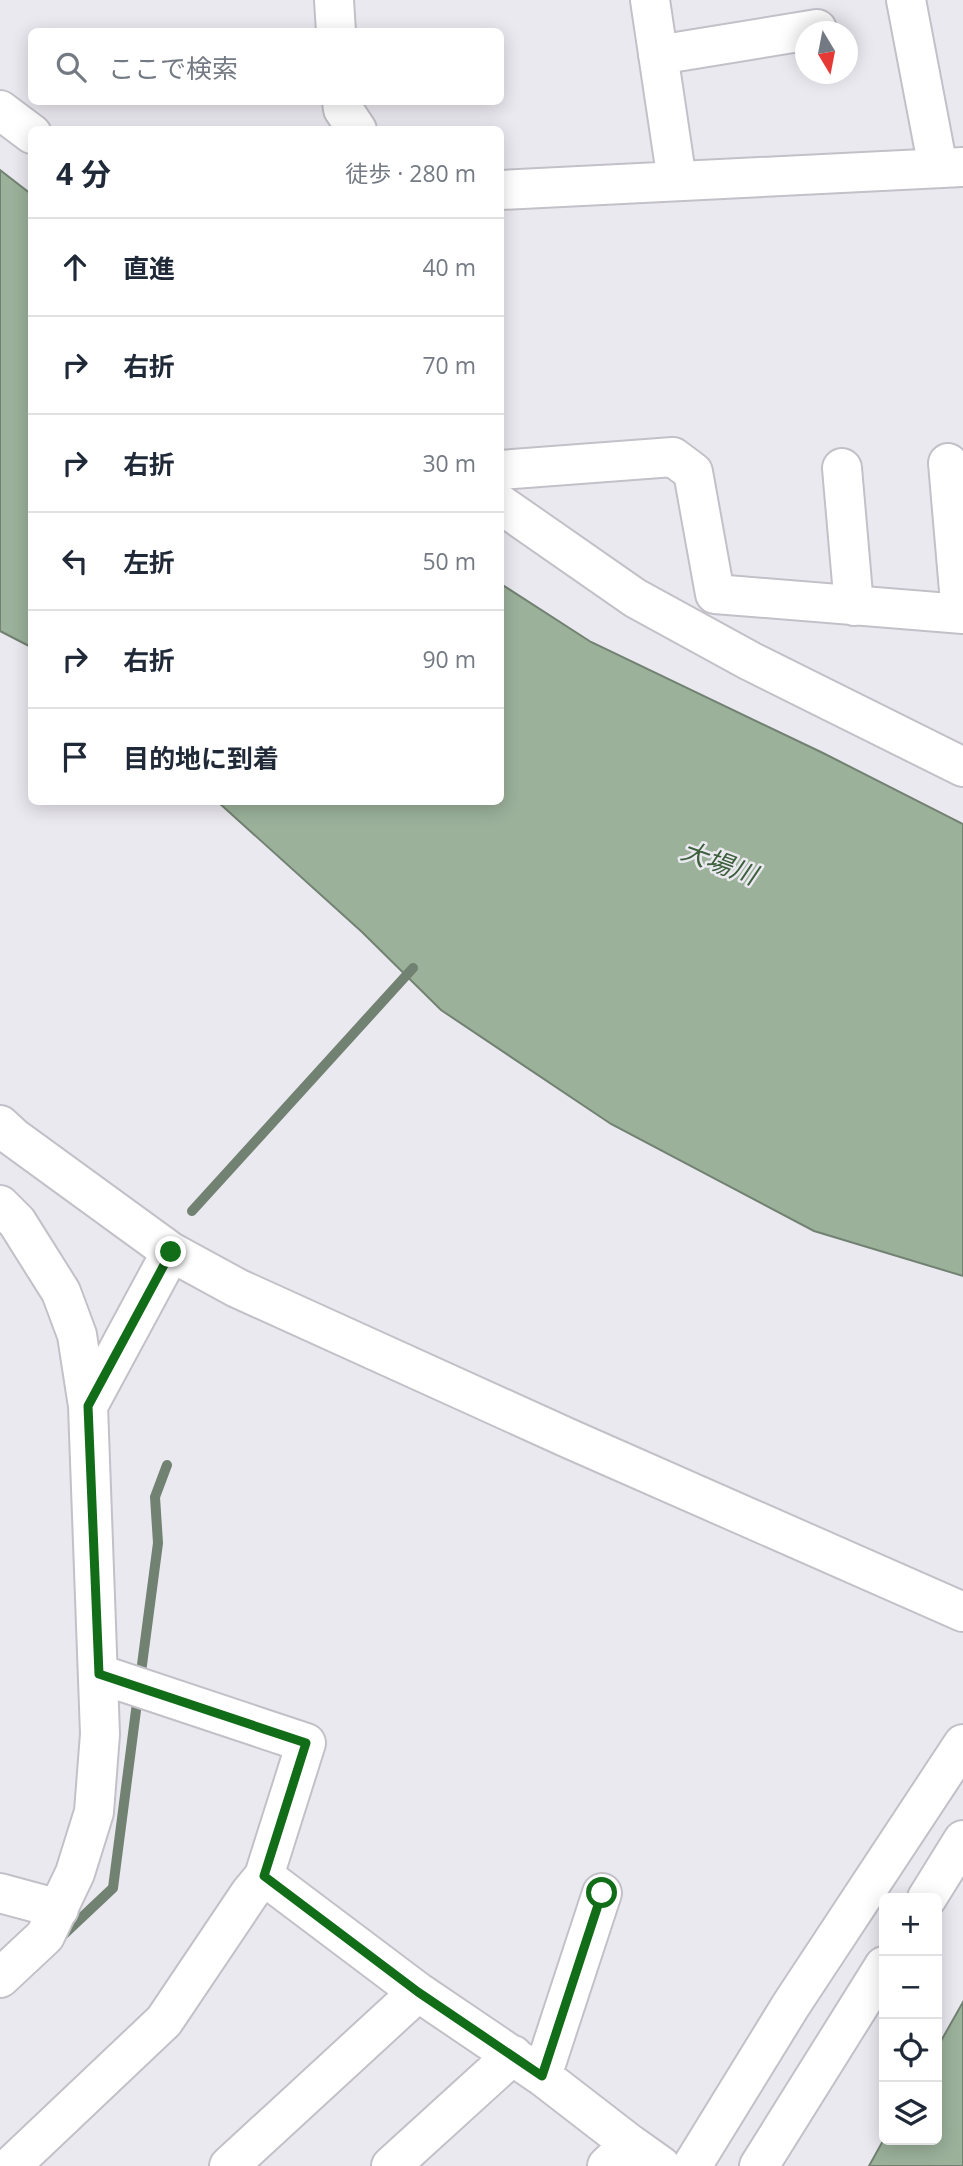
<!DOCTYPE html>
<html lang="ja">
<head>
<meta charset="utf-8">
<style>
  body { margin:0; font-family:"Open Sans","Noto Sans JP",sans-serif; background:#f2f2f3; color:#1f2937 }
  .controls { position:absolute; right:21px; bottom:21px; display:grid; overflow:hidden; border-radius:10px; box-shadow:0 4px 18px #0003 }
  .controls button { width:63px; height:63px; display:grid; place-items:center; padding:0; border:0; border-bottom:2px solid #e0e1e3; background:#fff; color:#1f2937; font:35px sans-serif }
  .compass { position:absolute; left:795px; top:21px; width:63px; height:63px; border-radius:50%; background:#fff; box-shadow:0 4px 18px #0003; rotate:170deg }
  .stop { position:absolute; width:21px; height:21px; margin:-16px; border:5px solid #126d18; border-radius:50%; background:#fff }
  .stop.end { background:#126d18; border-color:#fff; box-shadow:0 2px 7px #0008 }
  .list { margin:0; padding:0; list-style:none }
  h2 { display:flex; justify-content:space-between; align-items:center; height:91px; margin:0; padding:0 28px; font-size:30px }
  h2 small { font-size:23px; font-weight:400; color:#747a83 }
  .list li { display:grid; grid-template-columns:46px 1fr auto; gap:21px; align-items:center; box-sizing:border-box; height:98px; padding:0 28px; border-top:2px solid #e0e1e3 }
  .list b { display:block; font-size:26px; white-space:nowrap }
  .list em { font-size:23px; font-style:normal; color:#747a83 }
  .icon { flex:none; width:38px; height:38px; fill:none; stroke:currentColor; stroke-width:2; stroke-linecap:round; stroke-linejoin:round }
  .map { position:relative; flex:none; width:963px; height:2166px; overflow:hidden }
  .search { position:absolute; background:#fff; box-shadow:0 4px 18px #0003; left:28px; top:28px; width:476px; height:77px; display:flex; align-items:center; gap:18px; box-sizing:border-box; padding:0 24px; border-radius:10px; color:#747a83; font-size:26px }
  .panel { position:absolute; background:#fff; box-shadow:0 4px 18px #0003; left:28px; top:126px; width:476px; height:679px; border-radius:10px }
  .map>svg:first-child { display:block }
  .water { fill:#9bb19a; stroke:#728272; stroke-width:2 }
  .lines { fill:none; stroke-linecap:round; stroke-linejoin:round }
  .stream { stroke:#728272; stroke-width:10 }
  .minor-casing { stroke:#c3c0c8; stroke-width:42 }
  .minor { stroke:#fff; stroke-width:38 }
  .route { stroke:#126d18; stroke-width:9 }
  .labels { text-anchor:middle; stroke-width:5; stroke-linejoin:round; paint-order:stroke }
  .water-label { font-size:26px; font-style:italic; fill:#3d603c; stroke:#ebe9f0 }
</style>
</head>
<body>
<div class="map">
<svg width="963" height="2166" viewBox="0 0 963 2166">
  <rect width="100%" height="100%" fill="#ebe9f0"/>
  <path class="water" d="M0,170L31,194V647L0,631Z
    M501,584L591,642L823,753L963,824V1276L814,1231L611,1124L441,1010L362,932L218,802H500Z
    M963,2002V2166H869L884,2139L937,2140V2048Z"/>
  <g class="lines">
    <path class="stream" d="M192,1211L413,968
      M140,1680L158,1543L155,1497L167,1465
      M62,1936L113,1888L138,1695"/>
    <g class="minor-casing">
      <path id="minor" d="M334,0L336,32
        M650,0L677,181
        M906,0L938,168
        M658,55L817,29
        M342,102L343,109L357,130
        M0,110L32,134
        M500,190L963,167
        M948,463L961,614
        M842,468L854,606
        M500,470L673,457L693,472L715,594L963,614
        M500,504L635,598L750,661L963,767
        M0,1125L13,1137L171,1252L237,1288L570,1439L963,1612
        M0,1205L17,1222L61,1292L77,1335L88,1406L100,1734L94,1812L75,1873L45,1936L0,1978
        M88,1406L171,1252
        M99,1674L306,1743L264,1876L418,1992L542,2076L630,2144L661,2166
        M0,1893L59,1909
        M927,1898L963,1840
        M542,2076L602,1893
        M11,2166L164,2021L250,1893L264,1876
        M229,2166L418,1992
        M391,2166L513,2055
        M607,2166L630,2144
        M692,2166L791,2005L963,1744
        M759,2166L884,1966"/>
    </g>
    <use href="#minor" class="minor"/>
  </g>
  <g class="lines">
    <path class="route" d="M171,1252L88,1406L99,1674L306,1743L264,1876L418,1992L542,2076L602,1893"/>
  </g>
  <g class="labels">
    <g class="water-label">
      <text transform="translate(719 863) rotate(20)" y="9">大場川</text>
    </g>
  </g>
</svg>
<div class="controls">
<button>+</button>
<button>−</button>
<button><svg class="icon" aria-label="locate" viewBox="0 0 24 24"><circle cx="12" cy="12" r="6"/><path d="M12 2v4M12 18v4M2 12h4M18 12h4"/></svg></button>
<button><svg class="icon" aria-label="layers" viewBox="0 0 24 24"><path d="M12 4l9 5-9 5-9-5zM3 14l9 5 9-5"/></svg></button>
</div>
<svg class="compass" viewBox="-18 -18 36 36"><path d="M0-13l5 13h-10z" fill="#e53935"/><path d="M0 13l5-13h-10z" fill="#747a83"/></svg>
<div class="stop" style="left:602px;top:1893px"></div>
<div class="stop end" style="left:171px;top:1252px"></div>
<div class="search"><svg class="icon" aria-label="search" viewBox="0 0 24 24"><circle cx="10" cy="10" r="6"/><path d="M15 15l6 6"/></svg>ここで検索</div>
<section class="panel">
<h2>4 分<small>徒歩 · 280 m</small></h2>
<ul class="list">
<li><svg class="icon" aria-label="ahead" viewBox="0 0 24 24"><path d="M12 20V5M6 11l6-6 6 6"/></svg><div><b>直進</b></div><em>40 m</em></li>
<li><svg class="icon" aria-label="right" viewBox="0 0 24 24"><path d="M7 20v-9h11M14 6l5 5-5 5"/></svg><div><b>右折</b></div><em>70 m</em></li>
<li><svg class="icon" aria-label="right" viewBox="0 0 24 24"><path d="M7 20v-9h11M14 6l5 5-5 5"/></svg><div><b>右折</b></div><em>30 m</em></li>
<li><svg class="icon" aria-label="left" viewBox="0 0 24 24"><path d="M17 20v-9H6M10 6l-5 5 5 5"/></svg><div><b>左折</b></div><em>50 m</em></li>
<li><svg class="icon" aria-label="right" viewBox="0 0 24 24"><path d="M7 20v-9h11M14 6l5 5-5 5"/></svg><div><b>右折</b></div><em>90 m</em></li>
<li><svg class="icon" aria-label="arrive" viewBox="0 0 24 24"><path d="M6 21V4h12l-3 4 3 4H6"/></svg><div><b>目的地に到着</b></div></li>
</ul>
</section>
</div>
</body>
</html>
